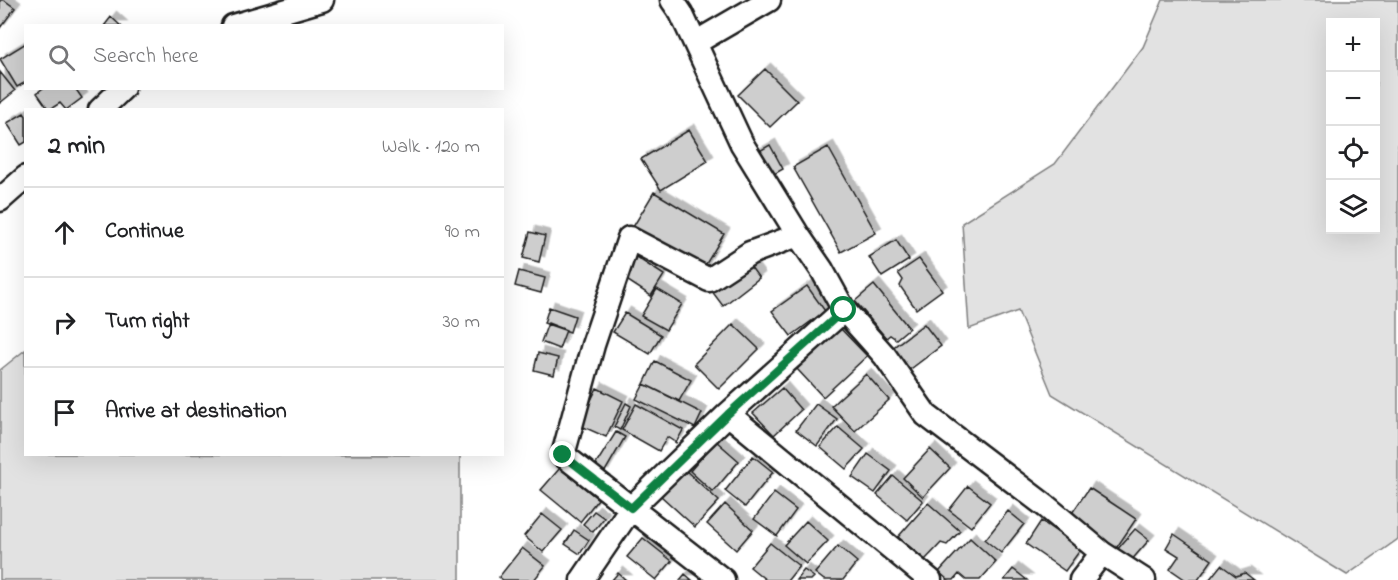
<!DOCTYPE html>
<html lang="en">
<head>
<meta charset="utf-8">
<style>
  body { margin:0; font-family:"Indie Flower",sans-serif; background:#f6f6f6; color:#202124 }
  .controls { position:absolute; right:18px; top:18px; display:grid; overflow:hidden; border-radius:0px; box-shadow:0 6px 24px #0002 }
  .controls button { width:54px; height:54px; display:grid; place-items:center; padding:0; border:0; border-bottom:2px solid #e0e0e0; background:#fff; color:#202124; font:30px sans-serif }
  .stop { position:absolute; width:18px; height:18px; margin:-14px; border:4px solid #0b8043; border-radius:50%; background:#fff }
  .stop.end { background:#0b8043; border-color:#fff; box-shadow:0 2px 6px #0008 }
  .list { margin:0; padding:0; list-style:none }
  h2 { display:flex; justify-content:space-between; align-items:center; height:78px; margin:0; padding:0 24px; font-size:26px }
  h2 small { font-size:20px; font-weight:400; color:#757577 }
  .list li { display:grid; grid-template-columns:39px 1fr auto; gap:18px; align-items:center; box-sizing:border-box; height:90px; padding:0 24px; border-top:2px solid #e0e0e0 }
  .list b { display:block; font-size:22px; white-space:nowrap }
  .list em { font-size:20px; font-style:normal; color:#757577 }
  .icon { flex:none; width:33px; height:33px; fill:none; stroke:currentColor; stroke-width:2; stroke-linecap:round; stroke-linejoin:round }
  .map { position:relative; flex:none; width:1398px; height:580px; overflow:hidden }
  .search { position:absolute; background:#fff; box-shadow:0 6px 24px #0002; left:24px; top:24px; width:480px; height:66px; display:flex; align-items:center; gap:15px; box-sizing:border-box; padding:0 21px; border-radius:0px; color:#757577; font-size:22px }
  .panel { position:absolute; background:#fff; box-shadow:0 6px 24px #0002; left:24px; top:108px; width:480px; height:348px; border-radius:0px }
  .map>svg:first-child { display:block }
  .green { fill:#e2e2e2; stroke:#7f7f7f; stroke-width:1.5; fill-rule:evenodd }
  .building { fill:#cecece; stroke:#1c1c1c; stroke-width:1.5; filter:url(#shadow) }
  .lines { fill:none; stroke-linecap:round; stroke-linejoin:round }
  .minor-casing { stroke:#1c1c1c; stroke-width:27 }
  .minor { stroke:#fff; stroke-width:22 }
  .route { stroke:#0b8043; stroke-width:8 }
</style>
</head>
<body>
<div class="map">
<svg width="1398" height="580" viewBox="0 0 1398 580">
  <defs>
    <filter id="shadow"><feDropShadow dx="5.5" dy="-5.5" stdDeviation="0" flood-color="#0004"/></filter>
  </defs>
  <rect width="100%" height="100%" fill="#fff"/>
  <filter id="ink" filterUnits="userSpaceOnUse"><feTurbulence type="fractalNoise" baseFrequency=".0167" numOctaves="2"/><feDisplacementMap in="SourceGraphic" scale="12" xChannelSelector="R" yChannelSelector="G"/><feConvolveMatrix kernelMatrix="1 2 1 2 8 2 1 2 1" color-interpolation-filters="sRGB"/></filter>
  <g filter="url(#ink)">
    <path class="green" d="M1163,0H1398V539L1347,575L1052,394L1018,311L969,329L962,223L1055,164L1143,47ZM1376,22V230H1330V22Z
      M25,350L26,454L460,455V580H0V370Z"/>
    <path class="building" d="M0,0H4L15,8L0,28Z
      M111,17L121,26H104Z
      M26,43V82L17,87L0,59Z
      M765,69L797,101L770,127L738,95Z
      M0,72L15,91L0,103Z
      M43,88H75L82,98L66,110L60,103L49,110L37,93Z
      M24,113L26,116V142L21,145L7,123Z
      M689,130L708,161L661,190L641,159Z
      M770,145L783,169L769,177L756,153Z
      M828,147L876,233L841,252L793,167Z
      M654,192L724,234L703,269L633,227Z
      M530,232L545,236L539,262L523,258Z
      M896,240L909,260L882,277L869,257Z
      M636,257L664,275L651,296L622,277Z
      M919,259L942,290L916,309L900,286L903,280L898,273Z
      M748,263L759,278L723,306L711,290Z
      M519,271L545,278L541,293L515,286Z
      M874,285L909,328L896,339L890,335L886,338L855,301Z
      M807,286L825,311L791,336L772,311Z
      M657,289L682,304L666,330L641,316Z
      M549,307L575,316L570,332L544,323Z
      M625,313L661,335L650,354L613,332Z
      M548,323L566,330L559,349L541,342Z
      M733,324L759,349L719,389L694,364Z
      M924,324L941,346L908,371L891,349Z
      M840,328L867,356L823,397L797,369Z
      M538,353L558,358L554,375L534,370Z
      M655,361L691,380L679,401L644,384Z
      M866,374L889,400L855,431L831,406Z
      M644,384L702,413L695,428L636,399Z
      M597,388L623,401L606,437L579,425Z
      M782,388L801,410L774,435L753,413Z
      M626,403L631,406L620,430L614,427Z
      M636,404L683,430L676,443L667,437L659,451L622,430Z
      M816,404L837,419L817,446L796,430Z
      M838,427L864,449L846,469L820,447Z
      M616,432L625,437L603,475L593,469Z
      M716,441L739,461L713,492L690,471Z
      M930,449L950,468L923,497L903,478Z
      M868,454L891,471L875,493L852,477Z
      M753,456L773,472L745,507L725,491Z
      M560,468L598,499L580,522L541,490Z
      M685,470L719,501L695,527L661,496Z
      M893,476L923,501L907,520L877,495Z
      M968,486L990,503L971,527L949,510Z
      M1089,488L1136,519L1115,550L1068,519Z
      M774,493L796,510L777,536L754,519Z
      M928,503L960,531L947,545L941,543L925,560L898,537Z
      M725,504L753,530L736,550L707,524Z
      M594,511L604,518L593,532L583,524Z
      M1008,511L1024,524L1001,553L985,540Z
      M542,514L562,530L543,552L524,536Z
      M806,521L828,541L806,564L784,545Z
      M1041,521L1081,549L1065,571L1026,544Z
      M1135,529L1149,540L1130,562L1116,551Z
      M574,530L589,540L580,554L565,544Z
      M1174,534L1212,560L1198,580H1186L1170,569L1179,556L1166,548Z
      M643,538L672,561L656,580L627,557Z
      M970,538L996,562L980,580H966L959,574L954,580H948L939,572Z
      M770,543L799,566L788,580H766L750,567Z
      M838,546L857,562L843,580H824L815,573Z
      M522,548L545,566L534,580H503L499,577Z
      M1221,565L1236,576L1245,573L1254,580H1209Z
      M1013,569L1027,580H1004Z
      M804,570L814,577L811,580H796Z
      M618,573L626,580H612Z
      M685,574L692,580H680Z"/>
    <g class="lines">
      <g class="minor-casing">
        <path id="minor" d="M672,0L681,13L742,144L798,235L822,270L844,310L885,356L926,415L1047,507L1102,553L1144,580
          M233,26L322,0
          M695,43L769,0
          M100,110L123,88
          M0,200L26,177
          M728,414L930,580
          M582,580L631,508L728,414L844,310
          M723,580L563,455L593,345L629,238L709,280L750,253L798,235
          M1081,580L1102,553"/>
      </g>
      <use href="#minor" class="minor"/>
    </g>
  </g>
  <g class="lines" filter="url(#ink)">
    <path class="route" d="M563,455L631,508L728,414L844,310"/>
  </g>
</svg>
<div class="controls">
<button>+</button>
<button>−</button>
<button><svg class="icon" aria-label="locate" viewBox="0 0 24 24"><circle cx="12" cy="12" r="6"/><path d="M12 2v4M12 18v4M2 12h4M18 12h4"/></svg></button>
<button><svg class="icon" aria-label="layers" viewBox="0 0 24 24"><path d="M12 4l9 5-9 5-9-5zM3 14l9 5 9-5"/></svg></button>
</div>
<div class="stop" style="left:844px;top:310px"></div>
<div class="stop end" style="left:563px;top:455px"></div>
<div class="search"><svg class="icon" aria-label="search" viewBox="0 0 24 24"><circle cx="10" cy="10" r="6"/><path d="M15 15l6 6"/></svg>Search here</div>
<section class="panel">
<h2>2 min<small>Walk · 120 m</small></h2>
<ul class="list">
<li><svg class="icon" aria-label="ahead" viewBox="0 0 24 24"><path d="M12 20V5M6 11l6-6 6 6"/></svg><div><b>Continue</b></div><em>90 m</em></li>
<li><svg class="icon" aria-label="right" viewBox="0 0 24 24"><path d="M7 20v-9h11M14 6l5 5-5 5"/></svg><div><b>Turn right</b></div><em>30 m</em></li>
<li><svg class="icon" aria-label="arrive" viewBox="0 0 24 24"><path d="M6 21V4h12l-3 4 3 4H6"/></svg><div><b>Arrive at destination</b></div></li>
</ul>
</section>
</div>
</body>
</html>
